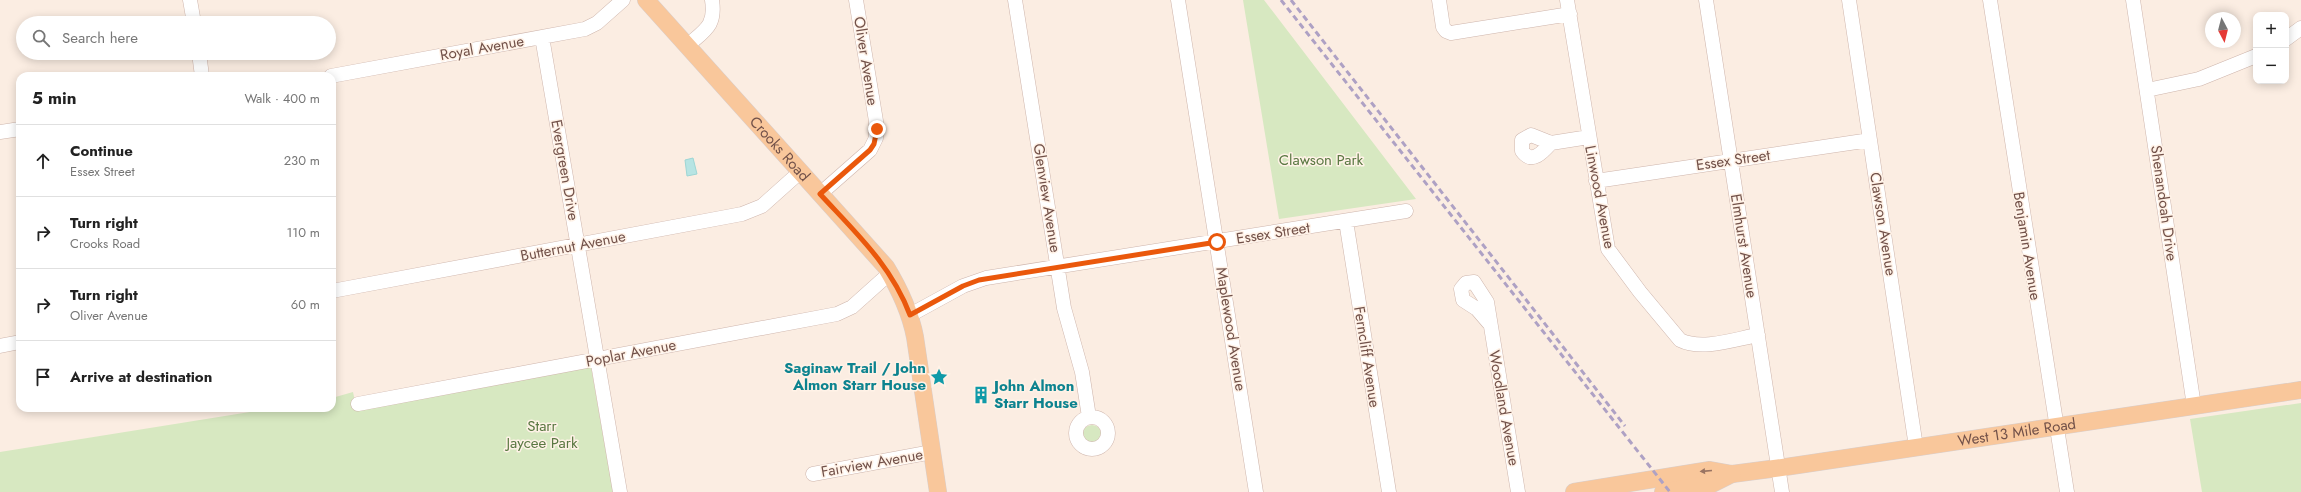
<!DOCTYPE html>
<html lang="en">
<head>
<meta charset="utf-8">
<style>
  body { margin:0; font-family:Jost,sans-serif; background:#f6f6f6; color:#222 }
  .controls { position:absolute; right:12px; top:12px; display:grid; overflow:hidden; border-radius:8px; box-shadow:0 2px 10px #0003 }
  .controls button { width:36px; height:36px; display:grid; place-items:center; padding:0; border:0; border-bottom:1px solid #e0e0e0; background:#fff; color:#222; font:20px sans-serif }
  .compass { position:absolute; left:2205px; top:12px; width:36px; height:36px; border-radius:50%; background:#fff; box-shadow:0 2px 10px #0003; rotate:173deg }
  .stop { position:absolute; width:12px; height:12px; margin:-9px; border:3px solid #ea580c; border-radius:50%; background:#fff }
  .stop.end { background:#ea580c; border-color:#fff; box-shadow:0 1px 4px #0008 }
  .list { margin:0; padding:0; list-style:none }
  h2 { display:flex; justify-content:space-between; align-items:center; height:52px; margin:0; padding:0 16px; font-size:17px }
  h2 small { font-size:13px; font-weight:400; color:#767676 }
  .list li { display:grid; grid-template-columns:26px 1fr auto; gap:12px; align-items:center; box-sizing:border-box; height:72px; padding:0 16px; border-top:1px solid #e0e0e0 }
  .list b { display:block; font-size:15px; white-space:nowrap }
  .list p { margin:0; font-size:13px; white-space:nowrap; color:#767676 }
  .list em { font-size:13px; font-style:normal; color:#767676 }
  .icon { flex:none; width:22px; height:22px; fill:none; stroke:currentColor; stroke-width:2; stroke-linecap:round; stroke-linejoin:round }
  .map { position:relative; flex:none; width:2301px; height:492px; overflow:hidden }
  .search { position:absolute; background:#fff; box-shadow:0 2px 10px #0003; left:16px; top:16px; width:320px; height:44px; display:flex; align-items:center; gap:10px; box-sizing:border-box; padding:0 14px; border-radius:22px; color:#767676; font-size:15px }
  .panel { position:absolute; background:#fff; box-shadow:0 2px 10px #0003; left:16px; top:72px; width:320px; height:340px; border-radius:12px }
  .map>svg:first-child { display:block }
  .green { fill:#d7e8c1 }
  .water { fill:#b7e4e3; stroke:#9dd6d5 }
  .lines { fill:none; stroke-linecap:round; stroke-linejoin:round }
  .minor-casing { stroke:#ceb5ac; stroke-width:15 }
  .major-casing { stroke:#d8cecc; stroke-width:18 }
  .minor { stroke:#fff; stroke-width:14 }
  .major { stroke:#f9c79b; stroke-width:17 }
  .rail { stroke:#aea1c4; stroke-width:3; stroke-dasharray:6 4; stroke-linecap:butt }
  .oneway { fill:#9a7462 }
  .route { stroke:#ea580c; stroke-width:5 }
  .labels { text-anchor:middle; stroke-width:3; stroke-linejoin:round; paint-order:stroke }
  .street-label { font-size:15px; fill:#725149; stroke:#fff2e7 }
  .park-label { font-size:15px; fill:#5a7842; stroke:#fff2e7 }
  .culture-label { font-size:15px; font-weight:bold; fill:#0d838f; stroke:#fff2e7; text-anchor:end }
</style>
</head>
<body>
<div class="map">
<svg width="2301" height="492" viewBox="0 0 2301 492">
  <rect width="100%" height="100%" fill="#fbede2"/>
  <path class="green" d="M1243,0H1264L1416,199L1279,219Z
    M591,367L613,492H0V452L275,408H332V398L353,392L357,411Z
    M2301,403V492H2202L2190,419Z
    M1082 435a10 10 0 1 1 20 0a10 10 0 1 1-20 0Z"/>
  <path class="water" d="M693,158L697,174L687,176L685,160Z"/>
  <g class="lines">
    <g class="minor-casing">
      <path id="minor" d="M190,0L194,23
        M1015,0L1064,308L1082,372L1089,417
        M1178,0L1256,492
        M1439,0L1443,27L1446,31L1451,33L1570,14
        M1567,0L1608,249L1640,292L1680,340C1702,351 1735,339 1758,335
        M1706,0L1782,492
        M1849,0L1916,447
        M1990,0L2067,492
        M2133,0L2194,406
        M542,37L620,492
        M2286,39L2301,28
        M687,46C705,30 716,26 712,0
        M199,53L202,76
        M331,76L585,29L597,23L623,0
        M2147,90L2199,79L2256,56
        M0,132L20,129
        M1551,143C1543,152 1532,165 1522,151V140L1531,135L1551,143L1589,137
        M1596,181L1870,140
        M820,194L870,150L876,138V121L856,0
        M1346,221L1389,492
        M332,291L742,214L762,206L800,172
        M910,315L963,286L986,278L1406,211
        M1489,323L1477,309L1463,300L1461,289L1466,283L1474,282L1487,302L1518,492
        M0,346L20,342
        M358,404L837,314L852,307L890,273
        M1076 433a16 16 0 1 1 32 0a16 16 0 1 1-32 0Z
        M813,474L932,452"/>
    </g>
    <g class="major-casing">
      <g id="major">
        <path id="s1" d="M646,0L886,267C900,290 910,311 915,337L938,492"/>
        <path id="s2" d="M1574,492L1710,470L1732,474L1778,468L2301,390"/>
        <path d="M1663,492L1712,484L1732,474"/>
      </g>
    </g>
    <use href="#minor" class="minor"/>
    <use href="#major" class="major"/>
    <path class="rail" d="M1281,0L1670,492
      M1291,0L1625,426"/>
  </g>
  <defs><path id="oneway-solid" d="M-6-.8H1V-3.2L6.5 0L1 3.2V.8H-6Z"/></defs>
  <use class="oneway" href="#oneway-solid" transform="translate(1706 471) rotate(175)"/>
  <g class="lines">
    <path class="route" d="M877,129L874,144L870,150L820,194C856,233 891,265 910,315L963,286L979,280L1217,242"/>
  </g>
  <defs>
    <g id="sight-bare" transform="scale(1.38)"><path d="M0-6L1.8-2.2L6-1.7L2.9 1.2L3.7 5.4L0 3.3L-3.7 5.4L-2.9 1.2L-6-1.7L-1.8-2.2Z" fill="#0f9aa8" stroke="#fff2e7" stroke-width="2.5" paint-order="stroke"/></g>
    <g id="building-bare" transform="scale(1.38)"><path d="M-4-6H4V6H1V3H-1V6H-4ZM-2.5-4.3h1.7v1.8h-1.7ZM.8-4.3h1.7v1.8H.8ZM-2.5-1h1.7V.8h-1.7ZM.8-1h1.7V.8H.8Z" fill="#0f9aa8" stroke="#fff2e7" stroke-width="2.5" paint-order="stroke"/></g>
  </defs>
  <g fill-rule="evenodd">
    <use href="#sight-bare" x="939" y="377"/>
    <use href="#building-bare" x="981" y="395"/>
  </g>
  <g class="labels">
    <g class="street-label">
      <text transform="translate(482 48) rotate(-10)" y="5">Royal Avenue</text>
      <text transform="translate(866 61) rotate(81)" y="5">Oliver Avenue</text>
      <text dy="5" stroke="none"><textPath href="#s1" startOffset="200">Crooks Road</textPath></text>
      <text transform="translate(1733 160) rotate(-8)" y="5">Essex Street</text>
      <text transform="translate(565 170) rotate(80)" y="5">Evergreen Drive</text>
      <text transform="translate(1600 197) rotate(79)" y="5">Linwood Avenue</text>
      <text transform="translate(1047 198) rotate(81)" y="5">Glenview Avenue</text>
      <text transform="translate(2164 203) rotate(82)" y="5">Shenandoah Drive</text>
      <text transform="translate(1883 224) rotate(81)" y="5">Clawson Avenue</text>
      <text transform="translate(1273 233) rotate(-9)" y="5">Essex Street</text>
      <text transform="translate(573 246) rotate(-11)" y="5">Butternut Avenue</text>
      <text transform="translate(1744 246) rotate(81)" y="5">Elmhurst Avenue</text>
      <text transform="translate(2027 246) rotate(81)" y="5">Benjamin Avenue</text>
      <text transform="translate(1231 329) rotate(81)" y="5">Maplewood Avenue</text>
      <text transform="translate(631 353) rotate(-11)" y="5">Poplar Avenue</text>
      <text transform="translate(1367 357) rotate(81)" y="5">Ferncliff Avenue</text>
      <text transform="translate(1504 408) rotate(80)" y="5">Woodland Avenue</text>
      <text dy="5" stroke="none"><textPath href="#s2" startOffset="448">West 13 Mile Road</textPath></text>
      <text transform="translate(872 463) rotate(-10)" y="5">Fairview Avenue</text>
    </g>
    <g class="park-label">
      <text x="1321" y="165">Clawson Park</text>
      <text x="542" y="431">Starr<tspan x="542" dy="17">Jaycee Park</tspan></text>
    </g>
    <g class="culture-label">
      <text x="926" y="373">Saginaw Trail / John<tspan x="926" dy="17">Almon Starr House</tspan></text>
      <text x="994" y="391" text-anchor="start">John Almon<tspan x="994" dy="17">Starr House</tspan></text>
    </g>
  </g>
</svg>
<div class="controls">
<button>+</button>
<button>−</button>
</div>
<svg class="compass" viewBox="-18 -18 36 36"><path d="M0-13l5 13h-10z" fill="#e53935"/><path d="M0 13l5-13h-10z" fill="#767676"/></svg>
<div class="stop" style="left:1217px;top:242px"></div>
<div class="stop end" style="left:877px;top:129px"></div>
<div class="search"><svg class="icon" aria-label="search" viewBox="0 0 24 24"><circle cx="10" cy="10" r="6"/><path d="M15 15l6 6"/></svg>Search here</div>
<section class="panel">
<h2>5 min<small>Walk · 400 m</small></h2>
<ul class="list">
<li><svg class="icon" aria-label="ahead" viewBox="0 0 24 24"><path d="M12 20V5M6 11l6-6 6 6"/></svg><div><b>Continue</b><p>Essex Street</p></div><em>230 m</em></li>
<li><svg class="icon" aria-label="right" viewBox="0 0 24 24"><path d="M7 20v-9h11M14 6l5 5-5 5"/></svg><div><b>Turn right</b><p>Crooks Road</p></div><em>110 m</em></li>
<li><svg class="icon" aria-label="right" viewBox="0 0 24 24"><path d="M7 20v-9h11M14 6l5 5-5 5"/></svg><div><b>Turn right</b><p>Oliver Avenue</p></div><em>60 m</em></li>
<li><svg class="icon" aria-label="arrive" viewBox="0 0 24 24"><path d="M6 21V4h12l-3 4 3 4H6"/></svg><div><b>Arrive at destination</b></div></li>
</ul>
</section>
</div>
</body>
</html>
